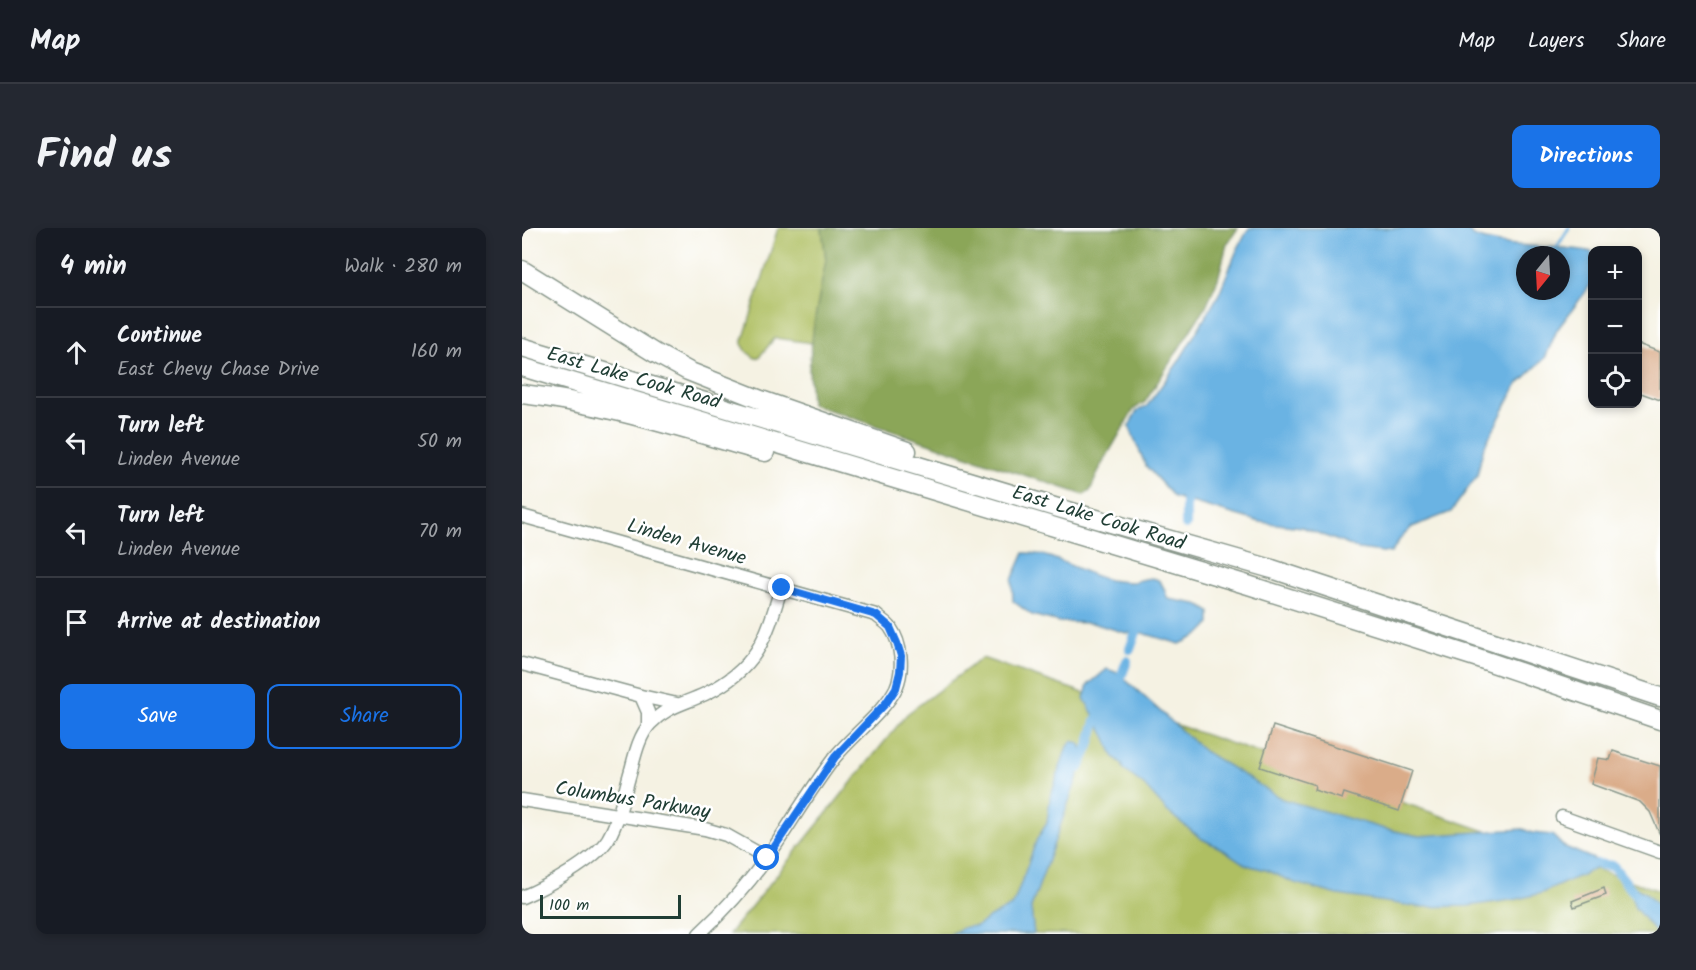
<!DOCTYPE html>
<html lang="en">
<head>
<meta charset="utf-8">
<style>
  body { margin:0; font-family:Kalam,sans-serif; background:#242831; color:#f1f3f6 }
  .controls { position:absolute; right:18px; top:18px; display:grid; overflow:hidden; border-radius:12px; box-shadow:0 3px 9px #0003 }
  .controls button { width:54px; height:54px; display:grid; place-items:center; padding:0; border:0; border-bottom:2px solid #363941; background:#171b24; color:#f1f3f6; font:30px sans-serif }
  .compass { position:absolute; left:994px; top:18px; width:54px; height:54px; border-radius:50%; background:#171b24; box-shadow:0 3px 9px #0003; rotate:198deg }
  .scale { position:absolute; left:18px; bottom:15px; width:141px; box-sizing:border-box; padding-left:6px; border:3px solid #1f3d34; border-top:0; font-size:16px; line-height:21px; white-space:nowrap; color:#1f3d34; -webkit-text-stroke:4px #fff; paint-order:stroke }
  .stop { position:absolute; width:18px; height:18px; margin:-14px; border:4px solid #1a73e8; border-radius:50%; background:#fff }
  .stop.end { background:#1a73e8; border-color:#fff; box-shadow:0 2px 6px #0008 }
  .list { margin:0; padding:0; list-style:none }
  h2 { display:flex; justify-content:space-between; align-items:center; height:78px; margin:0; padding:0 24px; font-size:26px }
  h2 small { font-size:20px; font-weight:400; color:#9ea1a6 }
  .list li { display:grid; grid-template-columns:39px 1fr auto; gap:18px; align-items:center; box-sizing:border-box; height:90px; padding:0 24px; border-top:2px solid #363941 }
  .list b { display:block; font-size:22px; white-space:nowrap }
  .list p { margin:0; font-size:20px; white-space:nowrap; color:#9ea1a6 }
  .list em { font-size:20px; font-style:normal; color:#9ea1a6 }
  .actions { display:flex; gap:12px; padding:18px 24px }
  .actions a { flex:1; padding:14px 0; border:2px solid #1a73e8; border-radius:12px; text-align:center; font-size:21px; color:#1a73e8 }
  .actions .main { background:#1a73e8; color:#fff }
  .icon { flex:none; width:33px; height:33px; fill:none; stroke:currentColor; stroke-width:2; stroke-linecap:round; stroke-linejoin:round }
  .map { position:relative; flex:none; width:1138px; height:706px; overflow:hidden; border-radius:12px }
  header { display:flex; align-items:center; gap:36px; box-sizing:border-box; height:84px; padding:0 30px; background:#171b24; border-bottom:2px solid #363941 }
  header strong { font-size:28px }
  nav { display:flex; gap:33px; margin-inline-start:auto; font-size:21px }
  .intro { display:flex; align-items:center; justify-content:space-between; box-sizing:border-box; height:144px; padding:0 36px }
  h1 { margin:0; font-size:42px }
  .button { padding:15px 27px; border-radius:12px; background:#1a73e8; color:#fff; font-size:21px; font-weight:700 }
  main { display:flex; gap:36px; padding:0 36px }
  aside { flex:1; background:#171b24; border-radius:12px; box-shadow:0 3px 9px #0003 }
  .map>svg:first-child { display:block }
  .green { fill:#afbf62; stroke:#677e4b; stroke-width:1.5 }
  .forest { fill:#8ba658; stroke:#557246; stroke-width:1.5 }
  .water { fill:#6bb3e3; stroke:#45788c; stroke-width:1.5; fill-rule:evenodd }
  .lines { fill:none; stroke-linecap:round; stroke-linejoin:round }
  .stream { stroke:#6bb3e3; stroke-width:3 }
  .canal { stroke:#6bb3e3; stroke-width:10 }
  .building { fill:#daac89 }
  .minor-casing { stroke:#8a988c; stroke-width:15 }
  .primary-casing { stroke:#8a988c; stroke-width:21 }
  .minor { stroke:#fff; stroke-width:12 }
  .primary { stroke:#fff; stroke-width:18 }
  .route { stroke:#1a73e8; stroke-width:8 }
  .labels { text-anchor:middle; stroke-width:5; stroke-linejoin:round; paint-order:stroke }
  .street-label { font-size:20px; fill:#1f3d34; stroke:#fff }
</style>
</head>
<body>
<header>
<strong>Map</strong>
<nav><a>Map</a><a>Layers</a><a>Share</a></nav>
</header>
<div class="intro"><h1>Find us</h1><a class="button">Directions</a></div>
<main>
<aside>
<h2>4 min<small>Walk · 280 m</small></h2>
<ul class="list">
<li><svg class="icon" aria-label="ahead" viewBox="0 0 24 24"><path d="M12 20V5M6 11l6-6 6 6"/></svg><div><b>Continue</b><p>East Chevy Chase Drive</p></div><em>160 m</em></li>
<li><svg class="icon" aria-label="left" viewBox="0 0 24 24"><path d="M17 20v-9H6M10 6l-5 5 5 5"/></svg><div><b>Turn left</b><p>Linden Avenue</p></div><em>50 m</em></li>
<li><svg class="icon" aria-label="left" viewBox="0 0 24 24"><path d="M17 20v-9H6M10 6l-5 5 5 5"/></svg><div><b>Turn left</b><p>Linden Avenue</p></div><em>70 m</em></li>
<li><svg class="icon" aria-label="arrive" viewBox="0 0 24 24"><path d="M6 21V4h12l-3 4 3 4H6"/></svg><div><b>Arrive at destination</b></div></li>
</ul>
<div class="actions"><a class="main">Save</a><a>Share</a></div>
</aside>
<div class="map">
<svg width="1138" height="706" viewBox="0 0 1138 706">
  <rect width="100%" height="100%" fill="#fff"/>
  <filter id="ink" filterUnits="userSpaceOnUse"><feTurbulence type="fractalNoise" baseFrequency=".0167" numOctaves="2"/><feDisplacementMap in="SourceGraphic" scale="12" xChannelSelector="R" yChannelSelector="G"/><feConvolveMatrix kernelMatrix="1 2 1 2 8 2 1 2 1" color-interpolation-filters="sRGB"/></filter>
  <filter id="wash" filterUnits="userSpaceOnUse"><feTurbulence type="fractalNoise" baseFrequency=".008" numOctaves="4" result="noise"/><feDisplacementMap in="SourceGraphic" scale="24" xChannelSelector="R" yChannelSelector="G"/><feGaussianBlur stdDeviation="1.35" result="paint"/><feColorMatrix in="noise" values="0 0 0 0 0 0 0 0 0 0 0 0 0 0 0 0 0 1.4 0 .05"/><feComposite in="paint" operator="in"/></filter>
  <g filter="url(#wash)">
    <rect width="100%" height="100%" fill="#f5f2e3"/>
    <path class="green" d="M256,0H300L304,32L290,115L253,110L237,129L233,130L225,124L220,116Z
      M460,430L1138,663V706H207L385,486Z"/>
    <path class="forest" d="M300,0H716L705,16L696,51L684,78L623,174L612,181L579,238L568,263L562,267L289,176L287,141L292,95L304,32Z"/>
    <path class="water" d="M727,0H944C947,4 950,8 954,9C991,22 1033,16 1070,24V55L1035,102L1023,130L995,157L961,221L955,248L929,284L890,299L878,311L869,325L837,321L780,299L738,294L652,269L624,238L607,198L615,183L625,178L657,133L696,68L715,22ZM1003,27H1039V63H1003Z
      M502,325C532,324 559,346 587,352C594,353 604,354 611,354C619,353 626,348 634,351C641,353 643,365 646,371L675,376L688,384V396L677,407L658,416L617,404L604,405L570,395L537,394L510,387L491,373L490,352Z
      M585,441L596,445L682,523L760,571L863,601L897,608L1001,601L1010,605L1030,607L1041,618L1074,632L1075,640L1020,665L996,671L946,678L897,679L816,667L773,655L744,642L724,637L700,621L680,611L646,584L622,557L602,542L600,536L591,528L584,510L562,470L566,457Z
      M550,513L557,515L563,528L509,680L512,706H428L443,699L455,698L468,689L491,677L515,611L525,595L528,571L544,521Z
      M1111,658L1123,665L1138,680V706H1135L1113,680L1107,660Z"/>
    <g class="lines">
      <path class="stream" d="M1035,19L1047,0"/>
      <path class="canal" d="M664,297V272
        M608,421L618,393
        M594,462L605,433
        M557,540L567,518L574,493L581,483
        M1075,636L1091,638L1117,671"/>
    </g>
    <g id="blocks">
      <path class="building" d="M1116,116L1138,124V172L1116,164Z
        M751,498L890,543L877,583L822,565L820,571L792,562L793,557L738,539Z
        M1091,523L1138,538V607L1128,584L1118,574L1069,556L1076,530L1088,532Z
        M1082,660L1084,667L1052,679L1050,673Z"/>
    </g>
  </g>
  <g filter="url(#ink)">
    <use href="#blocks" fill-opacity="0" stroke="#8a988c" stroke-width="1.5"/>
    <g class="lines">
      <g class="minor-casing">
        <path id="minor" d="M0,288L354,387C358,391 365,395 368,399C380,416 382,442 374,460C362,484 330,508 313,529C289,560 269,595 247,627C227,655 202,683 177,706
          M0,436L119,468L126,484V498
          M119,468L155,476
          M0,572L183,601L204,607L245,630
          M1040,589L1138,624
          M0,669C24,659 72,633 86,611C98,590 102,565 109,542C113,527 117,508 128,496C145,478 162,476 183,466C235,441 244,411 259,360"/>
      </g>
      <g class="primary-casing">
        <path id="primary" d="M0,42L133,125L166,143L239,172L385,223
          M0,119L536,280L750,341L1138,469
          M0,139L726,357L953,429L1138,492
          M0,166C82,175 163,202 243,224"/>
      </g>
      <use href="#minor" class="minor"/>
      <use href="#primary" class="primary"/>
    </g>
  </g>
  <g class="lines" filter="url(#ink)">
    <path class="route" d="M245,630L313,529L364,475L374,460L378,444L379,428L375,415L368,399L354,387L260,360"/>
  </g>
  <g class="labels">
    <g class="street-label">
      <text transform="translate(112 149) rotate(16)" y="7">East Lake Cook Road</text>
      <text transform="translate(577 289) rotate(17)" y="7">East Lake Cook Road</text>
      <text transform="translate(165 313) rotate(16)" y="7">Linden Avenue</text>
      <text transform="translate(111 571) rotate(9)" y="7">Columbus Parkway</text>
    </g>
  </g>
</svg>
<div class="controls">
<button>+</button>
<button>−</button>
<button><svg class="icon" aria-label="locate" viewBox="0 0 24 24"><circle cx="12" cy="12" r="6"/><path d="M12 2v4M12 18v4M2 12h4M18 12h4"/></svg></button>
</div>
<svg class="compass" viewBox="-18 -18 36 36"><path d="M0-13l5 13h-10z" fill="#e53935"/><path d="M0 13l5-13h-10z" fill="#9ea1a6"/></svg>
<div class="scale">100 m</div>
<div class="stop" style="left:245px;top:630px"></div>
<div class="stop end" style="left:260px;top:360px"></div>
</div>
</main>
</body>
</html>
